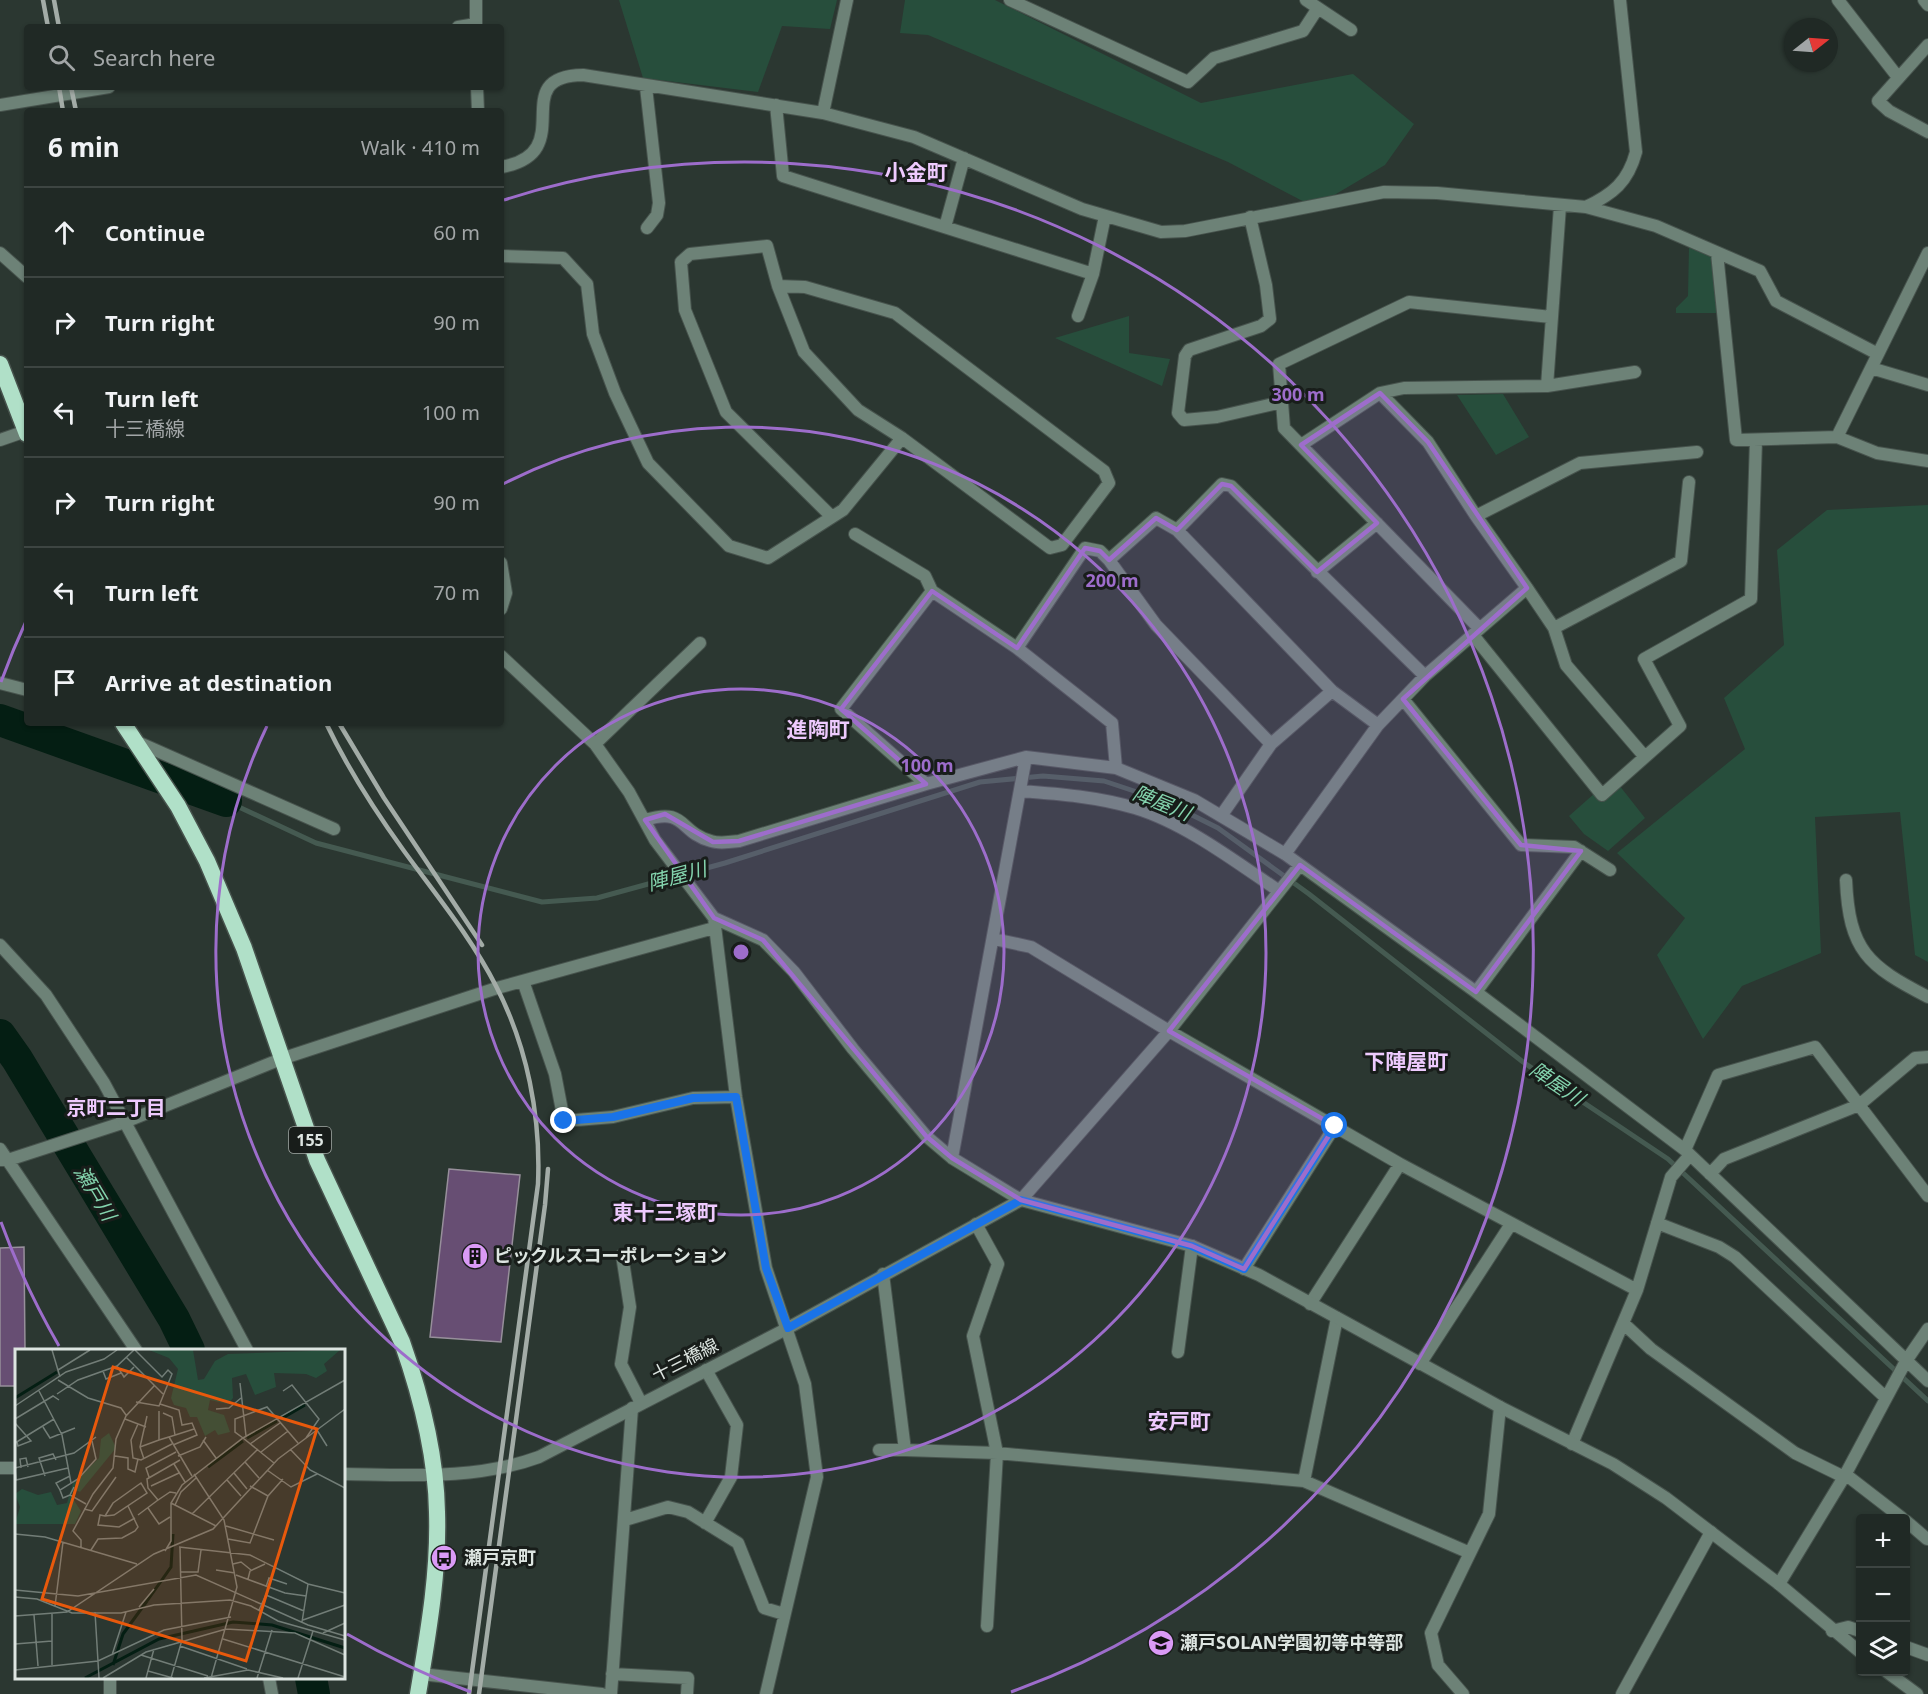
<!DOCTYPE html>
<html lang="en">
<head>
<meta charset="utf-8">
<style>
  body { margin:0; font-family:"Noto Sans","Noto Sans JP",sans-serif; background:#28312d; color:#f1f3f6 }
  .controls { position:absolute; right:18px; bottom:18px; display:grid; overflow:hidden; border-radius:6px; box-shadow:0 2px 4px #0004 }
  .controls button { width:54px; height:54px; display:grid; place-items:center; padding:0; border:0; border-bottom:2px solid #3d4542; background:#202925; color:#f1f3f6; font:30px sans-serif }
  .compass { position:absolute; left:1784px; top:18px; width:54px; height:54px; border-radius:50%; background:#202925; box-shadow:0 2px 4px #0004; rotate:73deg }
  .stop { position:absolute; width:18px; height:18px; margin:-14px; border:4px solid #1a73e8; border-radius:50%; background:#fff }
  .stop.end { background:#1a73e8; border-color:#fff; box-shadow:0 2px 6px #0008 }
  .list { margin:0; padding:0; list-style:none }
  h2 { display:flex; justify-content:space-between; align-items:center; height:78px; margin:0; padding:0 24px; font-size:26px }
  h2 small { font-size:20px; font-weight:400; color:#a2a6a7 }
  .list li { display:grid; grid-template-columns:39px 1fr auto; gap:18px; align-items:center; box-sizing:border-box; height:90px; padding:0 24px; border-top:2px solid #3d4542 }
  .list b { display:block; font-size:22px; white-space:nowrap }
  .list p { margin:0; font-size:20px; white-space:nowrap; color:#a2a6a7 }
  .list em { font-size:20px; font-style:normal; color:#a2a6a7 }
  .icon { flex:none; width:33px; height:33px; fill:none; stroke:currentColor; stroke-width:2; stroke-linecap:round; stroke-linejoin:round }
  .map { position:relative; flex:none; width:1928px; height:1694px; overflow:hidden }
  .search { position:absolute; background:#202925; box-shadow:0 2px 4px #0004; left:24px; top:24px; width:480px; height:66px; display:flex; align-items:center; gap:15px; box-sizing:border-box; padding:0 21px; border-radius:6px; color:#a2a6a7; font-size:22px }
  .panel { position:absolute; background:#202925; box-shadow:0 2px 4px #0004; left:24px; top:108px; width:480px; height:618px; border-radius:6px }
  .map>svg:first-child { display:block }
  .green { fill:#274e3c }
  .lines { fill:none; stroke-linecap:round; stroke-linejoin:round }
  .stream { stroke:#455a51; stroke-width:5 }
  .river { stroke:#041e13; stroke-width:32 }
  .building { fill:#674e73; stroke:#978f9b; stroke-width:1.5 }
  .minor-casing { stroke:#47534d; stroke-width:14 }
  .tertiary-casing { stroke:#47534d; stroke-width:14 }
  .trunk-casing { stroke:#47534d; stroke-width:19 }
  .minor { stroke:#6d8277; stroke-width:12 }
  .tertiary { stroke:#6d8277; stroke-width:12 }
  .trunk { stroke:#b0e0c8; stroke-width:16 }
  .rail { stroke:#a3aca7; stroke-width:4.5 }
  .route { stroke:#1a73e8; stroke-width:8 }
  .marked { fill:#9d6dcb; fill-opacity:0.2; stroke:#9d6dcb; stroke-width:4.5; stroke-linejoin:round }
  .ring { fill:none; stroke:#9d6dcb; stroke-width:3 }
  .labels { text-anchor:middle; stroke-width:6; stroke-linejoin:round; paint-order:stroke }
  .shield { fill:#181d1a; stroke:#a2a9a5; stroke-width:1.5 }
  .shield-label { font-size:16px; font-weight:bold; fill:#dde5e1 }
  .poi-label { font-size:18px; font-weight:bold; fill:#dde5e1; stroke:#181d1a; text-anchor:start }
  .street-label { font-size:18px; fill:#dde5e1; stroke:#181d1a }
  .water-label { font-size:20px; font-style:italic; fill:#84d4ae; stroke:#181d1a }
  .neighbourhood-label { font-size:20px; font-weight:bold; fill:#eecafe; stroke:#181d1a }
  .quarter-label { font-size:21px; font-weight:bold; fill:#eecafe; stroke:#181d1a }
  .inset-river { fill:none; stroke:#041e13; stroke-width:3 }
  .inset-road { fill:none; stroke:#727d77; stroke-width:1.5 }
  .view { fill:#e8590c; fill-opacity:0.15; stroke:#e8590c; stroke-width:3 }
  .inset-edge { fill:none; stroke:#dde5e1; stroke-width:3 }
  .centre { fill:#9d6dcb; stroke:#181d1a; stroke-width:3 }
  .ring-label { font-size:18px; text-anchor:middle; font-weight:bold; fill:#9d6dcb; stroke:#181d1a; stroke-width:6; stroke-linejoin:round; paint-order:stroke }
</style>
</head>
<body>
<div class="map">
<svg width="1928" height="1694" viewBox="0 0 1928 1694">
  <rect width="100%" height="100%" fill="#2b3731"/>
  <path class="green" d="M619,0H837L830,29L782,26L758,92L643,78Z
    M905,0H995L1201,103L1353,74L1414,124L1385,165L1314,207L1228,162L928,35L900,33Z
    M1689,246L1715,256L1717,313H1676V308L1688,296Z
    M1129,316V353L1170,359L1162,386L1055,338Z
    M1503,394L1529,437L1496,455L1457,395Z
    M1928,505V962L1915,955L1900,812L1815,817L1821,953L1742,986L1703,1039L1657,955L1685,918L1617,853L1745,749L1724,698L1784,645L1777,550L1827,510Z
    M1619,785L1645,818L1608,851L1584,834L1569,816L1595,793Z"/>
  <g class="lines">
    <path class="stream" d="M226,801L316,843L542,902L597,898L725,863L980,782L1043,776L1104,781L1164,801L1218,828L1309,894L1523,1062L1668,1159L1928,1401"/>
    <path class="river" d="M0,720L226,801
      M0,1035L17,1059L174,1319L189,1350
      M311,1678L314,1694"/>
  </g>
  <path class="building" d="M449,1169L520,1175L501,1342L430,1337Z
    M24,1247L25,1350H16V1386H0V1248Z"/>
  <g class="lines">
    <g class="minor-casing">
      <path id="minor" d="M1010,0L1188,82L1214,58L1303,31L1318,8
        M1306,0L1351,30
        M1838,0L1897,76
        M1924,0L1928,5
        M458,27L476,24
        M1928,45L1878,101L1889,111L1928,132
        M646,87L659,203L657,215L647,228
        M0,105L109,87
        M776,105L783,176L1093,274
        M823,113L847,0
        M501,167C582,153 504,76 583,75L823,113L914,137L1082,209L1161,232L1185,231L1384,192L1437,193L1586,207L1656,226L1760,271L1776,301L1878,354
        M1586,207C1613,194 1628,182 1636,152L1620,0
        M1250,217L1266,285L1270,319L1261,326L1189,350L1185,356L1178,413L1184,420L1217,417L1282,402
        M945,227L964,158
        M0,253L27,277
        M1717,253L1736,440L1837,437L1877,453L1928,461
        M501,256L563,258L587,284L593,334L615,393L648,463L729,546L768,558L843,510L902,438
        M778,286L805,287L895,313L1104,471L1109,483L1062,545L1050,548L902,438L858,410L804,352L778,286L767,246L690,254L681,262L685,310L726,412L832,517
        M1078,316L1093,274L1105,216
        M1871,368L1928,385
        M1547,386L1560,206
        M1380,393L1428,442L1476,516
        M1837,437L1928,253
        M1301,445L1380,393L1404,388L1547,386L1635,372
        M1177,530L1222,484L1231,486L1425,676
        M855,534L925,576L932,591L1017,648
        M1109,560L1156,625L1271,744
        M1317,572L1377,523
        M1527,588L1554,628L1566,665L1645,757
        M1479,628L1284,428L1279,364L1409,302L1551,317
        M1554,628L1681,561L1689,482
        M1473,635L1602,795L1680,726L1644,659L1751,599L1756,440
        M501,656L595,744L629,792L655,840L714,918L763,940L794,972L853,1049L926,1136L952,1158L1021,1200L1169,1031L1300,865
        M0,683L27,690
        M1403,699L1521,845L1574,847L1610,870
        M135,741L334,829
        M595,744L700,643
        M1116,768L1112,723L1017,648L1085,548L1100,551L1109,560L1156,518L1177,530L1332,691L1378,725
        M926,784L841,709L932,591
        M1021,791C1060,794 1098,797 1135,808C1185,823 1236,862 1279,891
        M1221,816L1271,744L1332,691
        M645,820C687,807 678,832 711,841C719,844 731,842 739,841L926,784L1026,757L1116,768L1194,800L1285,854L1476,992L1685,1150L1928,1381
        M1285,854L1378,725L1425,676L1527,588L1476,516L1580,463L1697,452
        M1846,880C1849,951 1868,966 1928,997
        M714,918L736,1097L766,1268L805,1384L817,1477L766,1694
        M994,939L1031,947L1169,1031L1400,1164L1637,1290
        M523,981L555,1074L564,1121L613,1117L693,1098L736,1097
        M1476,992L1581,851
        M0,1149L136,1350
        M1685,1150L1718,1075L1815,1047L1928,1196
        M952,1158L1026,757
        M0,1160H8L125,1122L281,1059L497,988L714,928
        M1710,1174L1724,1159L1859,1105L1915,1058L1928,1057
        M1657,1223L1719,1247L1735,1257L1886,1398
        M976,1224L998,1264L973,1336L997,1453L987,1626
        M622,1255L630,1307L621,1364L641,1403
        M1244,1269L1335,1126
        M883,1274L905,1450L997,1453L1304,1481L1470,1553
        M1310,1304L1400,1164
        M1623,1323L1651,1349L1795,1453L1844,1477
        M1178,1352L1192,1246
        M1420,1364L1511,1224
        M1572,1444L1637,1290L1671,1177L1690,1155
        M879,1450H905
        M1845,1474L1902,1518
        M1304,1481L1337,1318
        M625,1520L668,1507L688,1512L738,1543L764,1608L784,1614
        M1906,1521L1927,1539
        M705,1523L731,1477L737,1425L706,1370
        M1779,1584L1844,1477L1906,1361L1928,1329
        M1832,1631L1848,1627L1860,1631
        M1906,1647L1928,1655
        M421,1674L602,1694
        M612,1674L688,1678L687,1694
        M110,1678V1694
        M269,1678L272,1694
        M611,1694L632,1408
        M1463,1694L1438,1665L1431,1633L1489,1514L1500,1407
        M1622,1694L1711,1532"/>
    </g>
    <g class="tertiary-casing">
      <path id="tertiary" d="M476,0V27
        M477,87L478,111
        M0,440L26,431
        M501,563L506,593L501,609
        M0,945L46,995L104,1083L247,1350
        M0,1468H16
        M344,1474C410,1475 476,1480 539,1457L788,1328L1021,1200L1192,1246L1259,1275L1500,1407L1613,1464L1666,1498L1779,1584L1860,1652
        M1887,1672L1917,1694"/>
    </g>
    <g class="trunk-casing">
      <path id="trunk" d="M0,364L27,434
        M123,723L178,806L207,861L244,948L317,1160L402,1342C421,1396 436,1454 437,1512C439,1573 428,1634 418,1694"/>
    </g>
    <use href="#minor" class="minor"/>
    <use href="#tertiary" class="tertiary"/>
    <use href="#trunk" class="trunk"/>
    <path class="rail" d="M43,0L48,27
      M54,0L59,27
      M59,87L63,111
      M71,87L76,111
      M326,723C347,767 375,811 404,851C436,895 471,937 496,986C527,1046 541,1116 538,1184L469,1694
      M339,723L384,798L482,945
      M479,1694L545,1205L548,1169"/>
  </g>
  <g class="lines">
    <path class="route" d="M564,1121L613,1117L693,1098L736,1097L766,1268L788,1328L1021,1200L1192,1246L1244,1269L1335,1126"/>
  </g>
  <path class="marked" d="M1380,393L1428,442L1527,588L1403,699L1521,845L1581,851L1476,992L1300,865L1169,1031L1335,1126L1244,1269L1192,1246L1021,1200L952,1158L926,1136L763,940L714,918L645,820L665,814L713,842L739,841L926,784L841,709L932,591L1017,648L1085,548L1100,551L1109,560L1156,518L1177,530L1222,484L1231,486L1317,572L1377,523L1301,445Z"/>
  <g class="ring">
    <circle cx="741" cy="952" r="263"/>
    <path d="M503 484A525 525 0 1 1 267 726"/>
    <path d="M471 1692A788 788 0 0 1 347 1634M59 1346A788 788 0 0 1 1 1222M1 682A788 788 0 0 1 27 619M504 200A788 788 0 0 1 1011 1692"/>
  </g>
  <defs>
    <g id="building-disc" transform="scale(1.35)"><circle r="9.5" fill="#da9af6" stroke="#181d1a"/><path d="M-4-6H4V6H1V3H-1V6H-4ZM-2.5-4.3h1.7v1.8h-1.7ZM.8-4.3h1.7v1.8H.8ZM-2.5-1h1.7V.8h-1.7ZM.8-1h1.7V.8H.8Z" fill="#111"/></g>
    <g id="bus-disc" transform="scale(1.35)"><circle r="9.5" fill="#da9af6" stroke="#181d1a"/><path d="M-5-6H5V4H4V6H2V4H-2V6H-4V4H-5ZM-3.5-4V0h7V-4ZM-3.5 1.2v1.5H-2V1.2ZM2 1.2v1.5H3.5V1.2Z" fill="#111"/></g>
    <g id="school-disc" transform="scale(1.35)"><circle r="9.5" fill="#da9af6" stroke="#181d1a"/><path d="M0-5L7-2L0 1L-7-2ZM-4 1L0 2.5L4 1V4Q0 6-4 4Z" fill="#111"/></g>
  </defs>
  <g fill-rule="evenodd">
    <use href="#building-disc" x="475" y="1256"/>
    <use href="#bus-disc" x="444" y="1558"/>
    <use href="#school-disc" x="1161" y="1643"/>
  </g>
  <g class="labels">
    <rect class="shield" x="289" y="1127" width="42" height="26" rx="4.5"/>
    <g class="shield-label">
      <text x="310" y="1146">155</text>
    </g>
    <g class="poi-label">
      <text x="494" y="1262">ピックルスコーポレーション</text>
      <text x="464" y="1564">瀬戸京町</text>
      <text x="1180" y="1649">瀬戸SOLAN学園初等中等部</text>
    </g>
    <g class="street-label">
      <text transform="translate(685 1360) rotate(-27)" y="6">十三橋線</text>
    </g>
    <g class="water-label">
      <text transform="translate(1162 803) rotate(22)" y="7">陣屋川</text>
      <text transform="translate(677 876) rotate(-15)" y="7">陣屋川</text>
      <text transform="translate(1557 1084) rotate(34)" y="7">陣屋川</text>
      <text transform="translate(95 1193) rotate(59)" y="7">瀬戸川</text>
    </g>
    <g class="neighbourhood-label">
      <text x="116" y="1115">京町二丁目</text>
    </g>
    <g class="quarter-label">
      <text x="916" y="180">小金町</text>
      <text x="818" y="737">進陶町</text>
      <text x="1406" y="1069">下陣屋町</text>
      <text x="665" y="1220">東十三塚町</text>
      <text x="1179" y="1429">安戸町</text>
    </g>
  </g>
  <g transform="translate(15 1349)">
    <rect width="330" height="330" fill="#2b3731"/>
    <path d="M134,1H178L183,31L189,30L200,12L213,5L325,1L309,15L312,22L301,29L291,25L259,24L261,38L240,46L231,25L217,29L218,49L213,55L195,51L193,61L209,66L215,83L203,86L200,81L190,87L182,68H175L171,59L159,56L156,49L163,20L154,9ZM94,84L101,99L65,143L59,140L56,147L66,162L60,175H0L5,158L0,145L7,140L23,146L36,143L42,156L52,154L58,134L84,109L86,90Z" fill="#274e3c"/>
    <path class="inset-river" d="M0,49L42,23M266,70L290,56M232,89L262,72M193,118L228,92M132,252L156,218L158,185M98,316L108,285L132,252M70,329L144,290L218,273L257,276L330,299"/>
    <path class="inset-road" d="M37,1L45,28M120,1L147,28L153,21L157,25L144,57L121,53M111,8L148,45M102,17L109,28L119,18M43,21L75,1M88,22L91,30L106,24M43,31L73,49L106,59L111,66M225,34L231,87M24,42L47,86L56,134M268,42L277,36L304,70L291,89M42,45L63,31L102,17L119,1M145,55L164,61L167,76L177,74L182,86L158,96M0,57L51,23L89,10L102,1M201,60L214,59L226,49M144,62V91L154,88L177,127M148,64L157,68L160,86M0,70L38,47L44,51M110,70L131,78M0,74L16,92L3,97L2,93M123,75L116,91L118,109L126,111L157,95M28,78L35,89L60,79M302,81L312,97M154,88L179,80M228,89L220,83V70L252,58L283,94M228,89L259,114M188,91L201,109M0,94L39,70M235,95L265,74M125,98L144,91M275,100L295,121L330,139M246,103L273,82M100,107L113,109V120L120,123L123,110M163,107L185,98L191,88M129,110L125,98L132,67M230,113L244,129M159,115L170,133M0,119L59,104L81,88M0,119L1,131L53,119M6,119L5,110L11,109L13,118M252,121L276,138L302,125M219,124L232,140M179,125L209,171L222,238L196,329M30,127L24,109L38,105L41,111M134,128L131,119L161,103M212,131L226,147M136,137L164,124M235,137L253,147M59,138L55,146L71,155M45,141L41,134L55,127M161,144L155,143L143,151L133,139L132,130L165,111M55,146L48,149L45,141L63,130L81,110L77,92M156,154L201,177M160,156L166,143L181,129M133,159L144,175L155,168M69,160L77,162L101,128M177,165L243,100M123,166L143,151M90,167L98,154L126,134L132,144L99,166L90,167L85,166L83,176L104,178L120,169M211,177L259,191M0,185L30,188L122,215M213,190L235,194L253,147L268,130M66,198V191L58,182L78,145L98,119L101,90L111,67L139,37M164,198L235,206L293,235L330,244M76,201L83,190L107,189L120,182L123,178L113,157M150,202L156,192V154L167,136L228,89L330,31M218,215L226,213L236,221M201,221L220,224M165,223H183L186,201M221,226L270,244L291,247M233,230L235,222L250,215M251,238L254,229L272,235M0,241L63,247L181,226L293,276L330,287M251,246L289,262M0,248L22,250L57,264H106L139,256L215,251L236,257L263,272L330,291M40,257L48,193M124,258L139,240M244,261L254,239M80,263L84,329M19,266L23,317M0,267L52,263L139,205L198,180L263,110L330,60M288,271L330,256M287,273L293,235M308,284L330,274M208,290L330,328M0,295L37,292M165,297L232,320M97,306L111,263M126,306L193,327M37,316V265M0,321L83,312L149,281L216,268M133,322L158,329M88,329L131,303L211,280L280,284L330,306M131,329L139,300M156,329L167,291L165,198M189,329L233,321L268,329M242,329L257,281M283,329L298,282"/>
    <path class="view" d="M98,18L302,80L231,312L27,250Z"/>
    <rect width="330" height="330" class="inset-edge"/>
  </g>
  <circle cx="741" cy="952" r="9" class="centre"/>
  <g class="ring-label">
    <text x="1298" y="401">300 m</text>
    <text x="1112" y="587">200 m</text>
    <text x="927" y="772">100 m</text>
  </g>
</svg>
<div class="controls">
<button>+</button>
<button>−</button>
<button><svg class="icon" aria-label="layers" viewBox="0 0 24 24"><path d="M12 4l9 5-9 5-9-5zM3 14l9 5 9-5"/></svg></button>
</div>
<svg class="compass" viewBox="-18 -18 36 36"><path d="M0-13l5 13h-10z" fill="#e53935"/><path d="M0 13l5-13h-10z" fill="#a2a6a7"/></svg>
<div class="stop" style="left:1335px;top:1126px"></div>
<div class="stop end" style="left:564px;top:1121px"></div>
<div class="search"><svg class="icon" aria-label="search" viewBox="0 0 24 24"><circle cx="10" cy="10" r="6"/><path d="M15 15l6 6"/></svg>Search here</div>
<section class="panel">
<h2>6 min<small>Walk · 410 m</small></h2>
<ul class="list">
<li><svg class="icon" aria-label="ahead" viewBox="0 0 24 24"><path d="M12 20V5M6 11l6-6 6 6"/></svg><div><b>Continue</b></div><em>60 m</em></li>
<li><svg class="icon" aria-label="right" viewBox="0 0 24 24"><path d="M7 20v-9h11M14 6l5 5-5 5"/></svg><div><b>Turn right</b></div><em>90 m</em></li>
<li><svg class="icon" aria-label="left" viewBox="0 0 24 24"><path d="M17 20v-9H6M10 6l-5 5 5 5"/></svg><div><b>Turn left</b><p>十三橋線</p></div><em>100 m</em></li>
<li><svg class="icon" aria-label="right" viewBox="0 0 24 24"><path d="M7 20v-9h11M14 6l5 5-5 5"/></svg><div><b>Turn right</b></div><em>90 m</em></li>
<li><svg class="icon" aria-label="left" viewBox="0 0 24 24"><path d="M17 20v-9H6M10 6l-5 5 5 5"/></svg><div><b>Turn left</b></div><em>70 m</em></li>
<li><svg class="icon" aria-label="arrive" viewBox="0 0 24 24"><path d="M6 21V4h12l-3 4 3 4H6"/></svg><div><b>Arrive at destination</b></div></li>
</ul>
</section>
</div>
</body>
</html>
